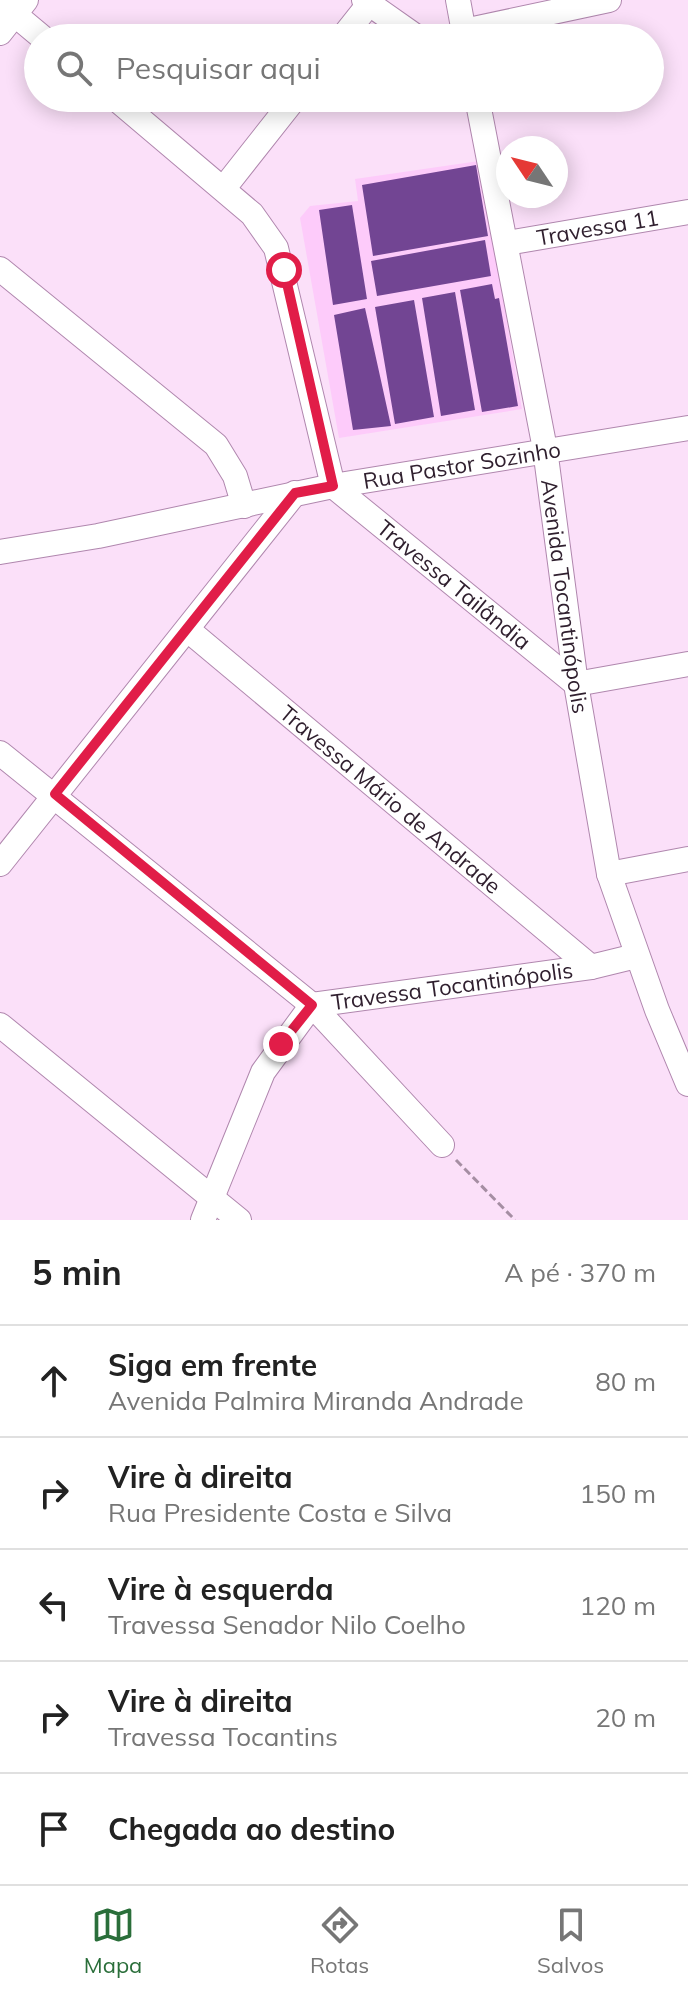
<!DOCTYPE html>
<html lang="pt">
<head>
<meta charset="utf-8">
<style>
  body { margin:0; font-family:Mulish,sans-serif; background:#f6f6f6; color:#222 }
  .compass { position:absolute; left:496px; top:136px; width:72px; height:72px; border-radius:50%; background:#fff; box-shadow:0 4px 20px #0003; rotate:305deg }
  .stop { position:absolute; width:24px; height:24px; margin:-18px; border:6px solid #e11d48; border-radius:50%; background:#fff }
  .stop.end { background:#e11d48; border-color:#fff; box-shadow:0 2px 8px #0008 }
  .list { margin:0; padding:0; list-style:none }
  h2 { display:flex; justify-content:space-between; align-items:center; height:104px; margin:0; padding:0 32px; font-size:34px }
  h2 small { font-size:26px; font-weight:400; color:#767676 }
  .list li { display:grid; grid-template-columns:52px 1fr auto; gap:24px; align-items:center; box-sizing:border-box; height:112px; padding:0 32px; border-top:2px solid #e0e0e0 }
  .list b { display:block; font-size:30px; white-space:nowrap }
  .list p { margin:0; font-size:26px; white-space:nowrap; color:#767676 }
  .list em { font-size:26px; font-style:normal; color:#767676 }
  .icon { flex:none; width:44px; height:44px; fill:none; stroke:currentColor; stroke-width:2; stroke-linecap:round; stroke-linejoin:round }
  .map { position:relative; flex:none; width:688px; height:1220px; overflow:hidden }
  .search { position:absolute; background:#fff; box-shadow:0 4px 20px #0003; left:24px; right:24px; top:24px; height:88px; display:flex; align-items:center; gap:20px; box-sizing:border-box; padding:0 28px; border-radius:44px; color:#767676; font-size:30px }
  .sheet { height:664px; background:#fff }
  nav { display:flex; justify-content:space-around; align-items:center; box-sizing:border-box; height:112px; border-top:2px solid #e0e0e0; background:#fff; font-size:22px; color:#767676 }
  nav a { display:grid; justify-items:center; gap:4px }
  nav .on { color:#2a6e3a }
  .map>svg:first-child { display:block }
  .built { fill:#fdcbfa }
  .building { fill:#724593 }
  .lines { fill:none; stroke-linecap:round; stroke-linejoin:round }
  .minor-casing { stroke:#b087ae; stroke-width:26 }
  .path { stroke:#a58ea3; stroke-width:3; stroke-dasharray:8 4; stroke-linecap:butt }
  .minor { stroke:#fff; stroke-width:24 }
  .route { stroke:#e11d48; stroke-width:10 }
  .labels { text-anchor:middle; stroke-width:8; stroke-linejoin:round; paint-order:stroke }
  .street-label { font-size:22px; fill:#30202f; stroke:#fdf4fc }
</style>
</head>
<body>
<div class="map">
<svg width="688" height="1220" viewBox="0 0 688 1220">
  <rect width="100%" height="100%" fill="#fbe0f9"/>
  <path class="built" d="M479,161L522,409L339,438L300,218L310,206L358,201L355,179Z"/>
  <path class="building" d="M476,165L488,236L373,256L362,185Z
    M352,205L367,299L333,305L319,210Z
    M485,240L491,276L377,296L371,261Z
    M492,284L495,299L499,298L518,406L482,412L460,290Z
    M455,292L475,410L441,416L422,298Z
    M414,300L434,417L395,424L375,307Z
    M365,308L391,426L353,430L334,315Z"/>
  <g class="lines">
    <g class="minor-casing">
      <g id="minor">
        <path d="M364,0L418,38"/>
        <path d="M458,0L465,38"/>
        <path d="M0,2L43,38"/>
        <path d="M464,31L609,0"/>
        <path d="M0,33L26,0"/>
        <path d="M342,38L369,4"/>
        <path id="s1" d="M115,98L252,214L276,248L333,486L576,684L688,664"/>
        <path id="s2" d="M477,98L545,449L576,684L609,874L657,1010L688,1084"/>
        <path d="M224,188L295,98"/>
        <path id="s3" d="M507,243L688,212"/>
        <path d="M0,269L216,445L235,476L244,506"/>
        <path id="s4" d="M0,552L98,536L333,486L688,428"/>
        <path id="s5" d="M188,630L591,967"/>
        <path d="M0,753L312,1005L442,1145"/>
        <path d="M0,864L295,493"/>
        <path d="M609,874L688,859"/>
        <path d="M0,1025L239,1220"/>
        <path id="s6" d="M203,1220L263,1072L312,1005L591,967L636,956"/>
      </g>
    </g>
    <path class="path" d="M456,1160L515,1220"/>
    <use href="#minor" class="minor"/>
  </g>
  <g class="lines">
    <path class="route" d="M281,1044L312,1005L55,794L295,493L333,486L284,270"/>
  </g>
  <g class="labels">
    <g class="street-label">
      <text dy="8" stroke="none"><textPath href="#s3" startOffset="92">Travessa 11</textPath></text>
      <text dy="8" stroke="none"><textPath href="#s4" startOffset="470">Rua Pastor Sozinho</textPath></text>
      <text dy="8" stroke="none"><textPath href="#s1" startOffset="622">Travessa Tailândia</textPath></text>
      <text dy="8" stroke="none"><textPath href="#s2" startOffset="506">Avenida Tocantinópolis</textPath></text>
      <text dy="8" stroke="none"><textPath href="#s5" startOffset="264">Travessa Mário de Andrade</textPath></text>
      <text dy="8" stroke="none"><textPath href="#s6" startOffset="384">Travessa Tocantinópolis</textPath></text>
    </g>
  </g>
</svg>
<svg class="compass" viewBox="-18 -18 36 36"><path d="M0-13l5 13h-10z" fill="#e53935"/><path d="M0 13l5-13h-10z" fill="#767676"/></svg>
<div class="stop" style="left:284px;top:270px"></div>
<div class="stop end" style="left:281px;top:1044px"></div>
<div class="search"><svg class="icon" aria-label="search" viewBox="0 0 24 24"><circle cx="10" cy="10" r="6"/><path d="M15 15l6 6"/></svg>Pesquisar aqui</div>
</div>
<section class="sheet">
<h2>5 min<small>A pé · 370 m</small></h2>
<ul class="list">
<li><svg class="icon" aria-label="ahead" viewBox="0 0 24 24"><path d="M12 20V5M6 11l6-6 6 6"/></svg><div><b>Siga em frente</b><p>Avenida Palmira Miranda Andrade</p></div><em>80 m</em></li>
<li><svg class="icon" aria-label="right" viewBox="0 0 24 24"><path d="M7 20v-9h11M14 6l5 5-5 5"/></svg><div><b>Vire à direita</b><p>Rua Presidente Costa e Silva</p></div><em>150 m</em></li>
<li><svg class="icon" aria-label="left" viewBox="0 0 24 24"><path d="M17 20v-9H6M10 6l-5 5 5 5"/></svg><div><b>Vire à esquerda</b><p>Travessa Senador Nilo Coelho</p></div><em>120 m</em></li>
<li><svg class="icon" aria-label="right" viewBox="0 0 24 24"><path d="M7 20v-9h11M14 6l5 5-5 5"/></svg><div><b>Vire à direita</b><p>Travessa Tocantins</p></div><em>20 m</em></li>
<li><svg class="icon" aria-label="arrive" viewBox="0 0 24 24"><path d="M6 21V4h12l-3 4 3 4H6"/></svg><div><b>Chegada ao destino</b></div></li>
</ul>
</section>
<nav>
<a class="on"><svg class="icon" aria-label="map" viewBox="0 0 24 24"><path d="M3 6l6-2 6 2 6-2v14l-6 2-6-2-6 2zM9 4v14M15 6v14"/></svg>Mapa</a>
<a><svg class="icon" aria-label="directions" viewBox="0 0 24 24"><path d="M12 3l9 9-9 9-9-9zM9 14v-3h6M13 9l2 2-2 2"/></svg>Rotas</a>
<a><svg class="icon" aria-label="saved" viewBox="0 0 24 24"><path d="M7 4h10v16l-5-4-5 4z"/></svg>Salvos</a>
</nav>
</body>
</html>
